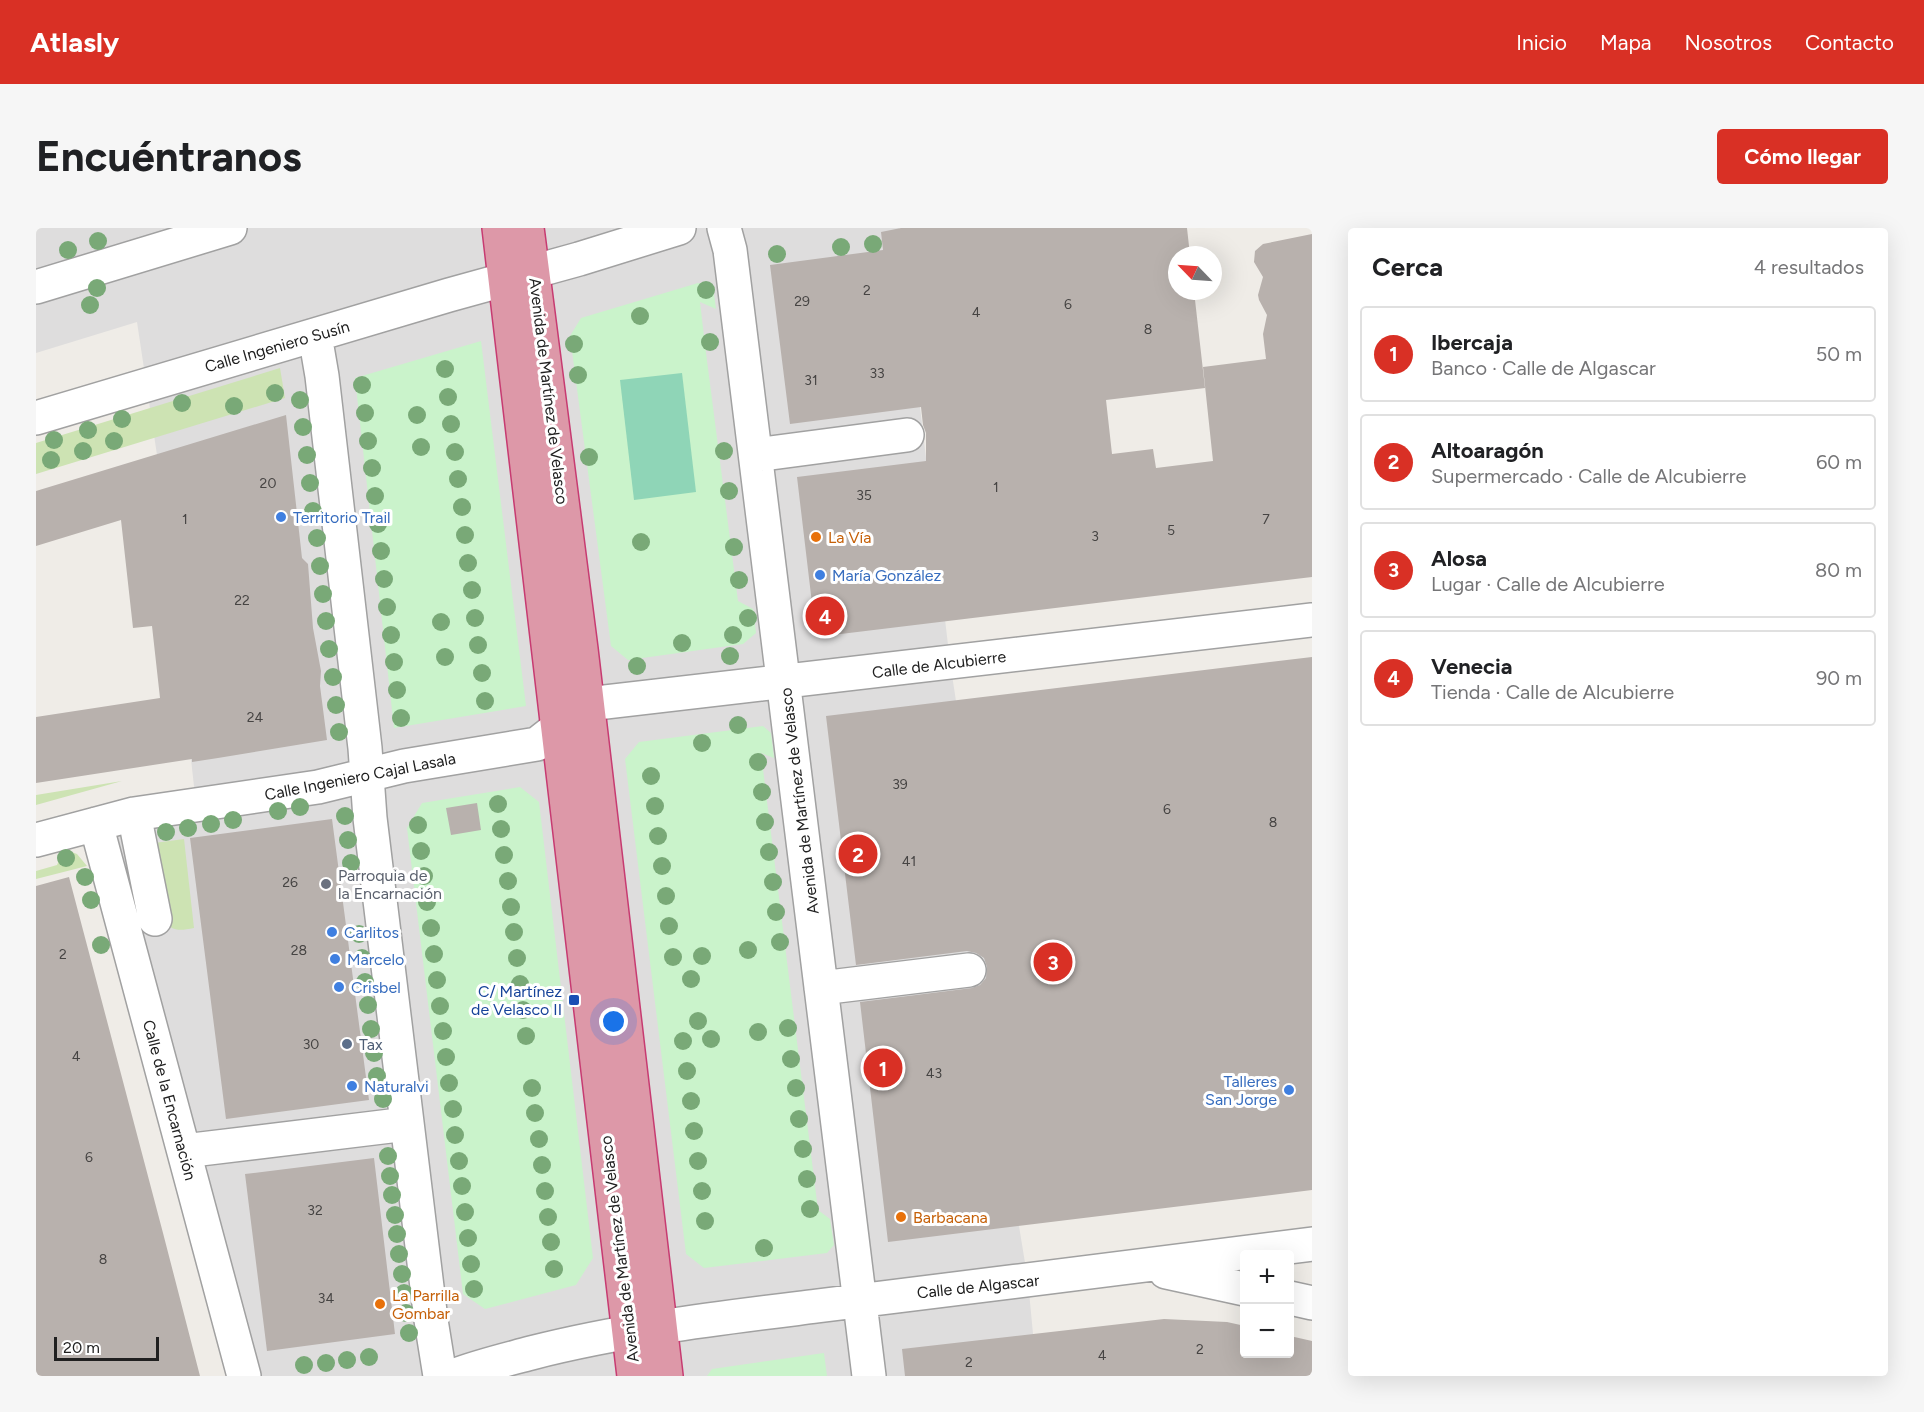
<!DOCTYPE html>
<html lang="es">
<head>
<meta charset="utf-8">
<style>
  body { margin:0; font-family:Figtree,sans-serif; background:#f6f6f6; color:#202124 }
  .controls { position:absolute; right:18px; bottom:18px; display:grid; overflow:hidden; border-radius:6px; box-shadow:0 6px 24px #0002 }
  .controls button { width:54px; height:54px; display:grid; place-items:center; padding:0; border:0; border-bottom:2px solid #e0e0e0; background:#fff; color:#202124; font:30px sans-serif }
  .compass { position:absolute; left:1132px; top:18px; width:54px; height:54px; border-radius:50%; background:#fff; box-shadow:0 6px 24px #0002; rotate:295deg }
  .scale { position:absolute; left:18px; bottom:15px; width:105px; box-sizing:border-box; padding-left:6px; border:3px solid #202020; border-top:0; font-size:16px; line-height:21px; white-space:nowrap; color:#202020; -webkit-text-stroke:4px #fff; paint-order:stroke }
  .you { position:absolute; left:578px; top:794px; width:21px; height:21px; margin:-15px; border:4px solid #fff; border-radius:50%; background:#1a73e8; box-shadow:0 0 0 9px #1a73e833 }
  .badge { display:grid; place-items:center; width:39px; height:39px; border-radius:50%; background:#d93025; color:#fff; font-size:20px; font-weight:700 }
  .pin { position:absolute; translate:-50% -50%; border:3px solid #fff; box-shadow:0 2px 6px #0006 }
  .list { margin:0; padding:0; list-style:none }
  h2 { display:flex; justify-content:space-between; align-items:center; height:78px; margin:0; padding:0 24px; font-size:26px }
  h2 small { font-size:20px; font-weight:400; color:#757577 }
  .list li { display:grid; grid-template-columns:39px 1fr auto; gap:18px; align-items:center; box-sizing:border-box; height:96px; margin:0 12px 12px; padding:0 12px; border:2px solid #e0e0e0; border-radius:6px }
  .list b { display:block; font-size:22px; white-space:nowrap }
  .list p { margin:0; font-size:20px; white-space:nowrap; color:#757577 }
  .list em { font-size:20px; font-style:normal; color:#757577 }
  .map { position:relative; flex:none; width:1276px; height:1148px; overflow:hidden; border-radius:6px }
  header { display:flex; align-items:center; gap:36px; box-sizing:border-box; height:84px; padding:0 30px; background:#d93025; color:#fff }
  header strong { font-size:28px }
  nav { display:flex; gap:33px; margin-inline-start:auto; font-size:21px }
  .intro { display:flex; align-items:center; justify-content:space-between; box-sizing:border-box; height:144px; padding:0 36px }
  h1 { margin:0; font-size:42px }
  .button { padding:15px 27px; border-radius:6px; background:#d93025; color:#fff; font-size:21px; font-weight:700 }
  main { display:flex; gap:36px; padding:0 36px }
  aside { flex:1; background:#fff; border-radius:6px; box-shadow:0 6px 24px #0002 }
  .map>svg:first-child { display:block }
  .residential { fill:#dedddd }
  .grass { fill:#cde3b3 }
  .park { fill:#caf3cb }
  .pitch { fill:#8fd5b7 }
  .building { fill:#b8b1ad }
  .lines { fill:none; stroke-linecap:round; stroke-linejoin:round }
  .minor-casing { stroke:#a1a1a1; stroke-width:36 }
  .highway-casing { stroke:#c73b71; stroke-width:36 }
  .minor { stroke:#fff; stroke-width:33 }
  .highway { stroke:#dd98a8; stroke-width:33 }
  .tree { fill:#79a977 }
  .shop-dot { fill:#3f7fe0; stroke:#fff; stroke-width:2 }
  .food-dot { fill:#e8710a; stroke:#fff; stroke-width:2 }
  .worship-dot { fill:#6b7280; stroke:#fff; stroke-width:2 }
  .transit-dot { fill:#1a4fb4; stroke:#fff; stroke-width:2 }
  .service-dot { fill:#5c6f8a; stroke:#fff; stroke-width:2 }
  .labels { text-anchor:middle; stroke-width:6; stroke-linejoin:round; paint-order:stroke }
  .number-label { font-size:14px; fill:#464443 }
  .street-label { font-size:16px; fill:#202020; stroke:#fff }
  .shop-label { font-size:16px; fill:#366cbe; stroke:#fff; text-anchor:start }
  .food-label { font-size:16px; fill:#c56008; stroke:#fff; text-anchor:start }
  .worship-label { font-size:16px; fill:#5b616d; stroke:#fff; text-anchor:start }
  .transit-label { font-size:16px; fill:#164399; stroke:#fff; text-anchor:end }
  .service-label { font-size:16px; fill:#4e5e75; stroke:#fff; text-anchor:start }
</style>
</head>
<body>
<header>
<strong>Atlasly</strong>
<nav><a>Inicio</a><a>Mapa</a><a>Nosotros</a><a>Contacto</a></nav>
</header>
<div class="intro"><h1>Encuéntranos</h1><a class="button">Cómo llegar</a></div>
<main>
<div class="map">
<svg width="1276" height="1148" viewBox="0 0 1276 1148">
  <rect width="100%" height="100%" fill="#efece7"/>
  <path class="residential" d="M0,0H863L914,434L920,473L983,998L992,1053L1001,1148H208L60,596L160,576L121,227L101,94L0,125Z"/>
  <path class="grass" d="M244,140L249,170L0,246V215Z
    M86,553L0,577V567Z
    M148,611L158,700C146,702 139,704 130,696L111,616Z
    M28,621L41,626L51,638L0,651V643L21,637Z"/>
  <path class="park" d="M662,55L677,59L680,81L664,74L669,117L702,373L717,381L720,405L707,416L592,432L575,418L534,108L545,90Z
    M445,113L490,478L358,500L319,150Z
    M727,498L735,505L738,530L725,525L782,982L794,991L798,1017L791,1025L668,1040L650,1026L589,531L603,514Z
    M484,559L503,574L557,1030L540,1057L449,1081L427,1066L371,600L386,575Z
    M788,1125L791,1148H671L676,1141Z"/>
  <path class="pitch" d="M646,145L660,264L598,272L584,152Z"/>
  <path class="building" d="M865,0H1151L1154,27H1141V63H1158L1169,160L1070,172L1076,226L1117,221L1120,240L1177,233L1167,139L1230,131L1227,106L1231,87L1223,72L1222,67L1227,49L1218,34L1219,23L1227,16L1276,6V349L780,409L761,249L890,233V205L887,197L885,179L754,196L734,37L847,22L845,4Z
    M250,187L266,330L272,336L277,400L285,443L284,458L291,512L182,530L156,534V531L0,555V489L124,470L116,398L97,400L85,292L0,318V263Z
    M1276,429V962L852,1014L824,774L936,760L944,757L950,750L951,739L948,730L940,725L931,723L820,737L790,488Z
    M441,575L445,602L415,607L410,580Z
    M296,591L333,872L190,891L154,610Z
    M33,649L127,1005L164,1148H0V658Z
    M338,930L359,1106L231,1123L209,946Z
    M1128,1091L1191,1094L1209,1098V1125H1254V1108L1276,1113V1148H869L866,1121Z"/>
  <g class="lines">
    <g class="minor-casing">
      <path id="minor" d="M688,0L694,22L833,1148
        M0,59L194,0
        M279,107L286,148L329,520L334,590L395,1092L404,1148
        M0,190L413,67L543,31L643,0
        M720,227L871,207
        M98,586L119,691
        M60,596L208,1148
        M0,612L98,586L282,559L368,538L501,516L552,476L1276,392
        M785,760L933,742
        M148,923L371,896
        M1130,1044L1208,1061
        M1254,1070L1276,1075
        M417,1148C443,1138 469,1132 495,1125C589,1101 685,1090 781,1078C946,1057 1111,1038 1276,1016"/>
    </g>
    <g class="highway-casing">
      <path id="highway" d="M463,0L598,1148
        M491,0L545,421L630,1148"/>
    </g>
    <use href="#minor" class="minor"/>
    <use href="#highway" class="highway"/>
  </g>
  <g class="tree">
    <circle cx="62" cy="13" r="9"/>
    <circle cx="837" cy="16" r="9"/>
    <circle cx="805" cy="19" r="9"/>
    <circle cx="32" cy="22" r="9"/>
    <circle cx="741" cy="26" r="9"/>
    <circle cx="61" cy="60" r="9"/>
    <circle cx="670" cy="62" r="9"/>
    <circle cx="54" cy="77" r="9"/>
    <circle cx="604" cy="88" r="9"/>
    <circle cx="674" cy="114" r="9"/>
    <circle cx="538" cy="116" r="9"/>
    <circle cx="409" cy="141" r="9"/>
    <circle cx="542" cy="147" r="9"/>
    <circle cx="326" cy="157" r="9"/>
    <circle cx="239" cy="165" r="9"/>
    <circle cx="412" cy="169" r="9"/>
    <circle cx="264" cy="172" r="9"/>
    <circle cx="146" cy="175" r="9"/>
    <circle cx="198" cy="178" r="9"/>
    <circle cx="329" cy="185" r="9"/>
    <circle cx="381" cy="187" r="9"/>
    <circle cx="86" cy="191" r="9"/>
    <circle cx="415" cy="196" r="9"/>
    <circle cx="267" cy="199" r="9"/>
    <circle cx="52" cy="202" r="9"/>
    <circle cx="18" cy="212" r="9"/>
    <circle cx="78" cy="213" r="9"/>
    <circle cx="332" cy="213" r="9"/>
    <circle cx="385" cy="219" r="9"/>
    <circle cx="47" cy="223" r="9"/>
    <circle cx="688" cy="223" r="9"/>
    <circle cx="419" cy="224" r="9"/>
    <circle cx="271" cy="227" r="9"/>
    <circle cx="553" cy="229" r="9"/>
    <circle cx="15" cy="232" r="9"/>
    <circle cx="336" cy="240" r="9"/>
    <circle cx="422" cy="251" r="9"/>
    <circle cx="274" cy="255" r="9"/>
    <circle cx="693" cy="263" r="9"/>
    <circle cx="339" cy="268" r="9"/>
    <circle cx="426" cy="279" r="9"/>
    <circle cx="277" cy="283" r="9"/>
    <circle cx="342" cy="296" r="9"/>
    <circle cx="429" cy="307" r="9"/>
    <circle cx="281" cy="310" r="9"/>
    <circle cx="605" cy="314" r="9"/>
    <circle cx="698" cy="319" r="9"/>
    <circle cx="345" cy="323" r="9"/>
    <circle cx="432" cy="335" r="9"/>
    <circle cx="284" cy="338" r="9"/>
    <circle cx="348" cy="351" r="9"/>
    <circle cx="703" cy="352" r="9"/>
    <circle cx="436" cy="362" r="9"/>
    <circle cx="287" cy="366" r="9"/>
    <circle cx="351" cy="379" r="9"/>
    <circle cx="439" cy="390" r="9"/>
    <circle cx="712" cy="390" r="9"/>
    <circle cx="290" cy="393" r="9"/>
    <circle cx="405" cy="394" r="9"/>
    <circle cx="355" cy="407" r="9"/>
    <circle cx="697" cy="407" r="9"/>
    <circle cx="646" cy="415" r="9"/>
    <circle cx="442" cy="417" r="9"/>
    <circle cx="293" cy="421" r="9"/>
    <circle cx="694" cy="428" r="9"/>
    <circle cx="409" cy="429" r="9"/>
    <circle cx="358" cy="434" r="9"/>
    <circle cx="601" cy="438" r="9"/>
    <circle cx="446" cy="445" r="9"/>
    <circle cx="297" cy="449" r="9"/>
    <circle cx="361" cy="462" r="9"/>
    <circle cx="449" cy="473" r="9"/>
    <circle cx="300" cy="477" r="9"/>
    <circle cx="365" cy="490" r="9"/>
    <circle cx="702" cy="497" r="9"/>
    <circle cx="303" cy="504" r="9"/>
    <circle cx="666" cy="515" r="9"/>
    <circle cx="722" cy="534" r="9"/>
    <circle cx="615" cy="548" r="9"/>
    <circle cx="726" cy="564" r="9"/>
    <circle cx="462" cy="576" r="9"/>
    <circle cx="619" cy="578" r="9"/>
    <circle cx="264" cy="579" r="9"/>
    <circle cx="242" cy="583" r="9"/>
    <circle cx="309" cy="588" r="9"/>
    <circle cx="197" cy="592" r="9"/>
    <circle cx="729" cy="594" r="9"/>
    <circle cx="175" cy="596" r="9"/>
    <circle cx="382" cy="597" r="9"/>
    <circle cx="152" cy="600" r="9"/>
    <circle cx="465" cy="601" r="9"/>
    <circle cx="130" cy="604" r="9"/>
    <circle cx="622" cy="608" r="9"/>
    <circle cx="312" cy="612" r="9"/>
    <circle cx="385" cy="623" r="9"/>
    <circle cx="733" cy="624" r="9"/>
    <circle cx="468" cy="627" r="9"/>
    <circle cx="30" cy="630" r="9"/>
    <circle cx="315" cy="635" r="9"/>
    <circle cx="626" cy="638" r="9"/>
    <circle cx="388" cy="648" r="9"/>
    <circle cx="49" cy="649" r="9"/>
    <circle cx="472" cy="653" r="9"/>
    <circle cx="737" cy="654" r="9"/>
    <circle cx="630" cy="668" r="9"/>
    <circle cx="55" cy="672" r="9"/>
    <circle cx="391" cy="674" r="9"/>
    <circle cx="475" cy="679" r="9"/>
    <circle cx="740" cy="684" r="9"/>
    <circle cx="633" cy="698" r="9"/>
    <circle cx="395" cy="700" r="9"/>
    <circle cx="478" cy="704" r="9"/>
    <circle cx="323" cy="706" r="9"/>
    <circle cx="744" cy="714" r="9"/>
    <circle cx="65" cy="717" r="9"/>
    <circle cx="712" cy="722" r="9"/>
    <circle cx="398" cy="726" r="9"/>
    <circle cx="666" cy="728" r="9"/>
    <circle cx="637" cy="729" r="9"/>
    <circle cx="326" cy="730" r="9"/>
    <circle cx="481" cy="730" r="9"/>
    <circle cx="655" cy="751" r="9"/>
    <circle cx="401" cy="752" r="9"/>
    <circle cx="329" cy="754" r="9"/>
    <circle cx="484" cy="756" r="9"/>
    <circle cx="332" cy="777" r="9"/>
    <circle cx="404" cy="778" r="9"/>
    <circle cx="487" cy="782" r="9"/>
    <circle cx="662" cy="793" r="9"/>
    <circle cx="752" cy="800" r="9"/>
    <circle cx="335" cy="801" r="9"/>
    <circle cx="407" cy="803" r="9"/>
    <circle cx="722" cy="804" r="9"/>
    <circle cx="490" cy="808" r="9"/>
    <circle cx="675" cy="811" r="9"/>
    <circle cx="647" cy="813" r="9"/>
    <circle cx="338" cy="825" r="9"/>
    <circle cx="410" cy="829" r="9"/>
    <circle cx="755" cy="831" r="9"/>
    <circle cx="651" cy="843" r="9"/>
    <circle cx="341" cy="848" r="9"/>
    <circle cx="413" cy="855" r="9"/>
    <circle cx="496" cy="860" r="9"/>
    <circle cx="760" cy="860" r="9"/>
    <circle cx="347" cy="871" r="9"/>
    <circle cx="655" cy="873" r="9"/>
    <circle cx="417" cy="881" r="9"/>
    <circle cx="499" cy="885" r="9"/>
    <circle cx="763" cy="891" r="9"/>
    <circle cx="658" cy="903" r="9"/>
    <circle cx="419" cy="907" r="9"/>
    <circle cx="503" cy="911" r="9"/>
    <circle cx="767" cy="921" r="9"/>
    <circle cx="352" cy="928" r="9"/>
    <circle cx="423" cy="933" r="9"/>
    <circle cx="662" cy="933" r="9"/>
    <circle cx="506" cy="937" r="9"/>
    <circle cx="354" cy="948" r="9"/>
    <circle cx="771" cy="951" r="9"/>
    <circle cx="426" cy="958" r="9"/>
    <circle cx="509" cy="963" r="9"/>
    <circle cx="666" cy="963" r="9"/>
    <circle cx="356" cy="967" r="9"/>
    <circle cx="774" cy="981" r="9"/>
    <circle cx="429" cy="984" r="9"/>
    <circle cx="359" cy="987" r="9"/>
    <circle cx="512" cy="989" r="9"/>
    <circle cx="669" cy="993" r="9"/>
    <circle cx="361" cy="1006" r="9"/>
    <circle cx="432" cy="1010" r="9"/>
    <circle cx="515" cy="1014" r="9"/>
    <circle cx="728" cy="1020" r="9"/>
    <circle cx="363" cy="1026" r="9"/>
    <circle cx="435" cy="1036" r="9"/>
    <circle cx="518" cy="1041" r="9"/>
    <circle cx="366" cy="1046" r="9"/>
    <circle cx="438" cy="1061" r="9"/>
    <circle cx="368" cy="1065" r="9"/>
    <circle cx="370" cy="1085" r="9"/>
    <circle cx="373" cy="1105" r="9"/>
    <circle cx="333" cy="1129" r="9"/>
    <circle cx="311" cy="1132" r="9"/>
    <circle cx="290" cy="1135" r="9"/>
    <circle cx="268" cy="1137" r="9"/>
  </g>
  <g class="shop-dot">
    <circle cx="245" cy="289" r="6"/>
    <circle cx="784" cy="347" r="6"/>
    <circle cx="296" cy="704" r="6"/>
    <circle cx="299" cy="731" r="6"/>
    <circle cx="303" cy="759" r="6"/>
    <circle cx="316" cy="858" r="6"/>
    <circle cx="1253" cy="862" r="6"/>
  </g>
  <g class="food-dot">
    <circle cx="780" cy="309" r="6"/>
    <circle cx="865" cy="989" r="6"/>
    <circle cx="344" cy="1076" r="6"/>
  </g>
  <circle class="worship-dot" cx="290" cy="656" r="6"/>
  <rect class="transit-dot" x="532" y="766" width="12" height="12" rx="3"/>
  <circle class="service-dot" cx="311" cy="816" r="6"/>
  <g class="labels">
    <g class="number-label">
      <text x="831" y="67">2</text>
      <text x="766" y="78">29</text>
      <text x="1032" y="81">6</text>
      <text x="940" y="89">4</text>
      <text x="1112" y="106">8</text>
      <text x="841" y="150">33</text>
      <text x="775" y="157">31</text>
      <text x="232" y="260">20</text>
      <text x="960" y="264">1</text>
      <text x="828" y="272">35</text>
      <text x="149" y="296">1</text>
      <text x="1230" y="296">7</text>
      <text x="1135" y="307">5</text>
      <text x="1059" y="313">3</text>
      <text x="206" y="377">22</text>
      <text x="219" y="494">24</text>
      <text x="864" y="561">39</text>
      <text x="1131" y="586">6</text>
      <text x="1237" y="599">8</text>
      <text x="873" y="638">41</text>
      <text x="254" y="659">26</text>
      <text x="263" y="727">28</text>
      <text x="27" y="731">2</text>
      <text x="275" y="821">30</text>
      <text x="40" y="833">4</text>
      <text x="898" y="850">43</text>
      <text x="53" y="934">6</text>
      <text x="279" y="987">32</text>
      <text x="67" y="1036">8</text>
      <text x="290" y="1075">34</text>
      <text x="1164" y="1126">2</text>
      <text x="1066" y="1132">4</text>
      <text x="933" y="1139">2</text>
    </g>
    <g class="street-label">
      <text transform="translate(241 118) rotate(-16)" y="6">Calle Ingeniero Susín</text>
      <text transform="translate(513 163) rotate(83)" y="6">Avenida de Martínez de Velasco</text>
      <text transform="translate(903 436) rotate(-7)" y="6">Calle de Alcubierre</text>
      <text transform="translate(324 548) rotate(-11)" y="6">Calle Ingeniero Cajal Lasala</text>
      <text transform="translate(763 573) rotate(-97)" y="6">Avenida de Martínez de Velasco</text>
      <text transform="translate(134 872) rotate(75)" y="6">Calle de la Encarnación</text>
      <text transform="translate(583 1021) rotate(-97)" y="6">Avenida de Martínez de Velasco</text>
      <text transform="translate(942 1058) rotate(-6)" y="6">Calle de Algascar</text>
    </g>
    <g class="shop-label">
      <text x="257" y="295">Territorio Trail</text>
      <text x="796" y="353">María González</text>
      <text x="308" y="710">Carlitos</text>
      <text x="311" y="737">Marcelo</text>
      <text x="315" y="765">Crisbel</text>
      <text x="1241" y="859" text-anchor="end">Talleres<tspan x="1241" dy="18">San Jorge</tspan></text>
      <text x="328" y="864">Naturalvi</text>
    </g>
    <g class="food-label">
      <text x="792" y="315">La Vía</text>
      <text x="877" y="995">Barbacana</text>
      <text x="356" y="1073">La Parrilla<tspan x="356" dy="18">Gombar</tspan></text>
    </g>
    <g class="worship-label">
      <text x="302" y="653">Parroquia de<tspan x="302" dy="18">la Encarnación</tspan></text>
    </g>
    <g class="transit-label">
      <text x="526" y="769">C/ Martínez<tspan x="526" dy="18">de Velasco II</tspan></text>
    </g>
    <g class="service-label">
      <text x="323" y="822">Tax</text>
    </g>
  </g>
</svg>
<div class="controls">
<button>+</button>
<button>−</button>
</div>
<svg class="compass" viewBox="-18 -18 36 36"><path d="M0-13l5 13h-10z" fill="#e53935"/><path d="M0 13l5-13h-10z" fill="#757577"/></svg>
<div class="scale">20 m</div>
<div class="you"></div>
<div class="pin badge" style="left:847px;top:840px">1</div>
<div class="pin badge" style="left:822px;top:626px">2</div>
<div class="pin badge" style="left:1017px;top:734px">3</div>
<div class="pin badge" style="left:789px;top:388px">4</div>
</div>
<aside>
<h2>Cerca<small>4 resultados</small></h2>
<ul class="list">
<li><span class="badge">1</span><div><b>Ibercaja</b><p>Banco · Calle de Algascar</p></div><em>50 m</em></li>
<li><span class="badge">2</span><div><b>Altoaragón</b><p>Supermercado · Calle de Alcubierre</p></div><em>60 m</em></li>
<li><span class="badge">3</span><div><b>Alosa</b><p>Lugar · Calle de Alcubierre</p></div><em>80 m</em></li>
<li><span class="badge">4</span><div><b>Venecia</b><p>Tienda · Calle de Alcubierre</p></div><em>90 m</em></li>
</ul>
</aside>
</main>
</body>
</html>
